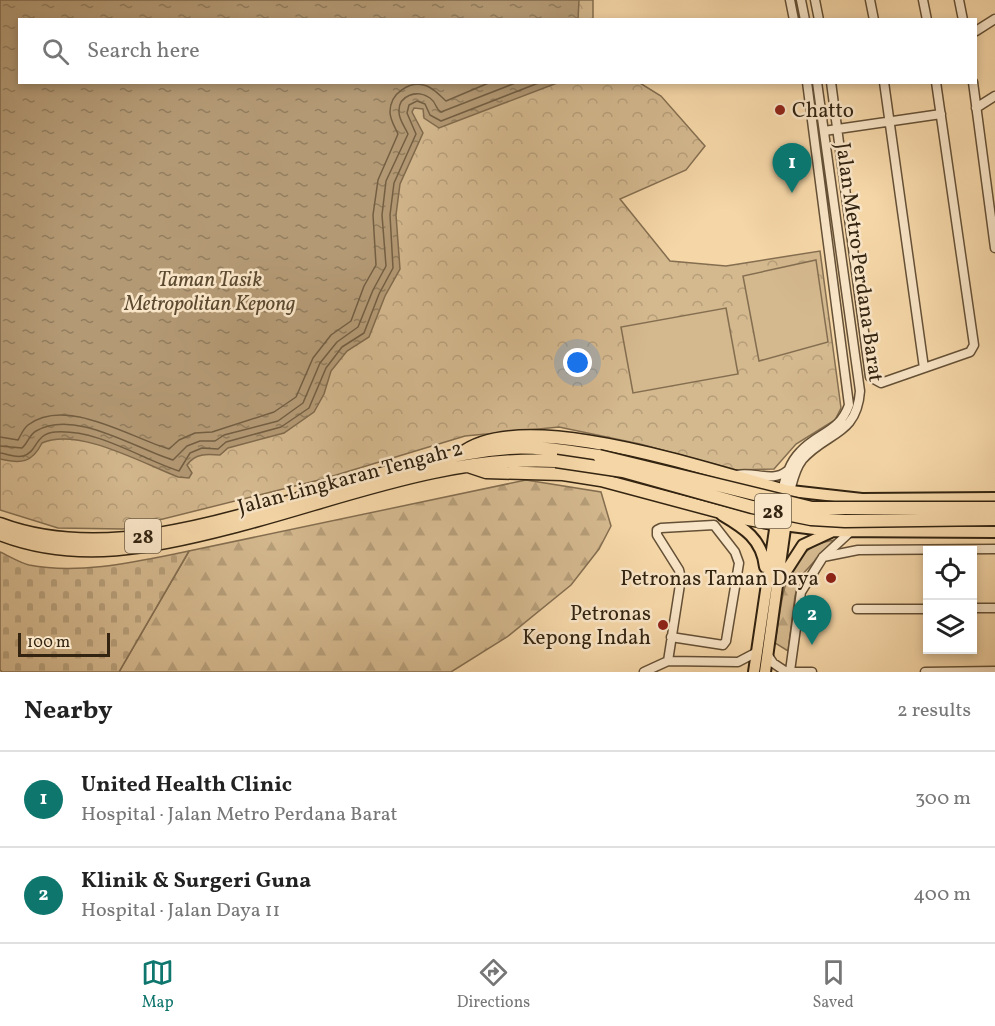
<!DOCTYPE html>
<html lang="en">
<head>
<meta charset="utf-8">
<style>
  body { margin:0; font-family:Vollkorn,serif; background:#f2f2f2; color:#222 }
  .controls { position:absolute; right:18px; bottom:18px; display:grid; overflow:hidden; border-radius:0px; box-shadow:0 3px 9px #0003 }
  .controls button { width:54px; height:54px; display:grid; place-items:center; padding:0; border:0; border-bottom:2px solid #e0e0e0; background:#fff; color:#222; font:30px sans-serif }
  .scale { position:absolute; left:18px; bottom:15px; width:92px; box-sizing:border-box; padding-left:6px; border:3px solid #332411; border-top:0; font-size:16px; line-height:21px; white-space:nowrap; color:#332411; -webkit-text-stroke:4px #f8e4c6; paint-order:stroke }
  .you { position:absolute; left:578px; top:363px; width:21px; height:21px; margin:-15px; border:4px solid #fff; border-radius:50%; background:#1a73e8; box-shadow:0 0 0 9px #1a73e833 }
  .badge { display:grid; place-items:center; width:39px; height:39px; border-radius:50%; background:#0f766e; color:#fff; font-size:20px; font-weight:700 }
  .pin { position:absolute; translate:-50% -50px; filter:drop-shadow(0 2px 3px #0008) }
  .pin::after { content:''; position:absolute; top:32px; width:21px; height:18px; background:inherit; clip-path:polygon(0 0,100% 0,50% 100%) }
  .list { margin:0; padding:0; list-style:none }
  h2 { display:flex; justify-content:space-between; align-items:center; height:78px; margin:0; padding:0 24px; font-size:26px }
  h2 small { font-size:20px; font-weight:400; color:#767676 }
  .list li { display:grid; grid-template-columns:39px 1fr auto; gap:18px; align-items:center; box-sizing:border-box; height:96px; padding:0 24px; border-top:2px solid #e0e0e0 }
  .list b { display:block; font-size:22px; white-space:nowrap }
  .list p { margin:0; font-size:20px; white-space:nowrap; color:#767676 }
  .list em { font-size:20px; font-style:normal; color:#767676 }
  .icon { flex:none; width:33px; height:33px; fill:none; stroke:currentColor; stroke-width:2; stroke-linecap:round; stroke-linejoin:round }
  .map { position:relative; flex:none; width:995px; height:672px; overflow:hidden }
  .search { position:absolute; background:#fff; box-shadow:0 3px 9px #0003; left:18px; right:18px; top:18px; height:66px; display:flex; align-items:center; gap:15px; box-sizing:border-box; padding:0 21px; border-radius:0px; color:#767676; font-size:22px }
  .sheet { height:270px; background:#fff }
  nav { display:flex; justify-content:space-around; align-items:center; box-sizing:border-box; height:84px; border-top:2px solid #e0e0e0; background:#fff; font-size:16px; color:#767676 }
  nav a { display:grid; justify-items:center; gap:3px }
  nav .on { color:#0f766e }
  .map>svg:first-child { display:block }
  .forest { fill:url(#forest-firs); stroke:#846e50; stroke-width:1.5 }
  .cemetery { fill:url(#cemetery-stones); stroke:#846e50; stroke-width:1.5 }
  .park { fill:url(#park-crowns); stroke:#846e50; stroke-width:1.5 }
  .garden { fill:#d4b88e; stroke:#846e50; stroke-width:1.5 }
  .water { fill:url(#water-ripples); stroke:#806a4c; stroke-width:1.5 }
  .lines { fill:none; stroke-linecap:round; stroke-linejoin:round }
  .shore { stroke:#735e42; stroke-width:1.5 }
  .minor-casing { stroke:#645036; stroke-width:11 }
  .major-casing { stroke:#332411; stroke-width:14 }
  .highway-casing { stroke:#332411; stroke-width:15 }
  .minor { stroke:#f8e4c6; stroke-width:8 }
  .major { stroke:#f5d6a7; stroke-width:10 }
  .highway { stroke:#f5d6a7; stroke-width:12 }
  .highway-bridge-casing { stroke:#332411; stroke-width:15; stroke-linecap:butt }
  .highway-bridge { stroke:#f5d6a7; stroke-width:12 }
  .poi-dot { fill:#8f2418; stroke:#f8e4c6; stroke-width:2 }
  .labels { text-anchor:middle; stroke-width:5; stroke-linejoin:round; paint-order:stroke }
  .shield { fill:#f8e4c6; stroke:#6e5e47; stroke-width:1.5 }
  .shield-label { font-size:20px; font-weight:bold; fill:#332411 }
  .poi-label { font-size:21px; fill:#332411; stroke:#f8e4c6; text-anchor:end }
  .street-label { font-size:21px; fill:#332411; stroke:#f8e4c6 }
  .park-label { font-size:21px; font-style:italic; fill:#5b4930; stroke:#f8e4c6 }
</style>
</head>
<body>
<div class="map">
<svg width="995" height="672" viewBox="0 0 995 672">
  <defs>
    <pattern id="forest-firs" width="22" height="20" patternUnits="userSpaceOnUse" patternTransform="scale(1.5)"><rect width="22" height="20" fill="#d4b88e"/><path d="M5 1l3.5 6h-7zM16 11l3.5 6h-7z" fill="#b69e79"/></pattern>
    <pattern id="cemetery-stones" width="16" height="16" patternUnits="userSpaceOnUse" patternTransform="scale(1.5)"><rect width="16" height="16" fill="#d4b88e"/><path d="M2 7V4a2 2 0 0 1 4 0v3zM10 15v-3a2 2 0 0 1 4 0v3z" fill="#b69e79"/></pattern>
    <pattern id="park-crowns" width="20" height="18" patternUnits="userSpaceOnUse" patternTransform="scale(1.5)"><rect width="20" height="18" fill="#d4b88e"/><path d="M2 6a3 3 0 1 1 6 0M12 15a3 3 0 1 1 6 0" fill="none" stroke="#b69e79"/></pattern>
    <pattern id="water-ripples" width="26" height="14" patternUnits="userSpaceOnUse" patternTransform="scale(1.5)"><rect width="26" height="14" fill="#b39974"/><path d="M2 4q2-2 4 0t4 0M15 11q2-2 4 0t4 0" fill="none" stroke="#927d5e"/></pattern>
  </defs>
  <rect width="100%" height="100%" fill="#f5d6a7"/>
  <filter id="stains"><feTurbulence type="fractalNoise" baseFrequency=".00333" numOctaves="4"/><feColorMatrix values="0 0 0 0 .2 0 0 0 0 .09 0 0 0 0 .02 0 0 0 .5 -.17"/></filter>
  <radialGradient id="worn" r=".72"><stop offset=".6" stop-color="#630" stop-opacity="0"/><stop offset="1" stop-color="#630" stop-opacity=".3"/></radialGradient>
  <path class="forest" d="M526,480L601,492L611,526L599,549L571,585L507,637L451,672H119L189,551Z
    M834,540L801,576L795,596L788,651L775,643C783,600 781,548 834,540Z"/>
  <path class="cemetery" d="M189,551L119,672H2L0,670V552C9,556 20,563 29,565C81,575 139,561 189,551Z"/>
  <path class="park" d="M0,0H593V20H20V82L640,83L661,96L705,146L686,170L620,199L670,261L726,266L820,251L841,408L835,420L796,444L774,469L736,470L640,444L559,427L465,436L323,479L123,529L58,528L0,510Z"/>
  <path class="garden" d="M816,260L828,342L759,361L743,276Z
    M726,308L738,374L633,393L621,327Z"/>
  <path class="water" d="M0,0H579L578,20H20V82L557,83L439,128L424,118L423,109L414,108L412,112L423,133L400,184L396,215L400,269L385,296L369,337L347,351L331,371L324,394L314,412L284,433L228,448L220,455C207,454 195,453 187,465L192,473L189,478L178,477C142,463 78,427 42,443C32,463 21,464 0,459Z"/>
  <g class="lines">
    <path class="shore" d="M0,437L18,440C21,435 23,429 28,425C66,396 131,438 169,449L179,440L195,433L212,432L274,412L296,397L313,358L331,335L351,321L364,286L376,265L373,215L378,180L398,134C395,127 390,120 390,112C390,93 410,80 427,86C436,90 440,96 446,101L491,82
      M0,446L22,448C28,443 29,435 36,431C74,408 136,449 173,460L187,446L200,441H215L224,435L278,421L303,403L320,363L337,342L358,327L373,290L386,266L382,215L386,181L408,134C405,127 399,120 399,112C398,95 418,89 430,98C437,103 435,109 441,112L518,82
      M0,453C8,454 15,458 23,456C38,452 34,434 55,432C98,429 139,458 179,471L190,453L202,448L218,449L226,442L281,427L309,408L326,368L342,347L364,333L379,294L393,268L390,215L394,183L416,134L407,113L409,105L417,101L425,104L430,115L441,121L541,82"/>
    <g class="minor-casing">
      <path id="minor" d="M790,0L794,20
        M801,0L805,20
        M815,0L819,20
        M870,0L874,20
        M923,0L927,20
        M959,0L963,20
        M976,31L995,19
        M831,82L870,377L881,383L970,352L974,345L936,82
        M884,82L924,368
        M973,82L995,248
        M976,108L995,96
        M824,131L941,114
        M737,475C754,471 772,483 787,471
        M782,490C786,476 790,462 800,452C818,432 839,433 849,405L807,82
        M790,491C793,480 795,469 802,460C826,432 857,436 860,391L817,82
        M823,557L858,550L995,549
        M972,608H995
        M857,609H928
        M767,654L773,663L785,671
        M668,661L681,578L679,570L657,535V530L661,528L714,525L735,552L739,563L726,641L723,645L671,637
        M790,671L801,592L823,557L850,532
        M644,672L668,661L738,662L757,652
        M783,672H812
        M925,672L995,671"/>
    </g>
    <g class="major-casing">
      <path id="major" d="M780,497L782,490L862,499L995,498
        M722,515C744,528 762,539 765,567
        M775,524L831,531L995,532
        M781,579L803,545L831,532
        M754,672L777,516
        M765,672L786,521"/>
    </g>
    <g class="highway-casing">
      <path id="highway" d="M461,454C521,405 710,471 782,490
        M468,466L486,472L563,474L601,480L743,518L775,524
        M0,524C155,582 350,460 509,448C539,446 569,452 599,456
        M0,534C77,564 155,547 232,527C338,500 445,455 556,461"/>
    </g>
    <use href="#minor" class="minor"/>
    <use href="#major" class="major"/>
    <use href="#highway" class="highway"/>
    <g class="highway-bridge-casing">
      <path id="highway-bridge" d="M599,456L812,508H995
        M556,461L623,471L752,507L811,519L845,521L995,519"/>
    </g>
    <use href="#highway-bridge" class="highway-bridge"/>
  </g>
  <g class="poi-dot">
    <circle cx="780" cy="110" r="6"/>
    <circle cx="831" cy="578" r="6"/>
    <circle cx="663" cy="625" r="6"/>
  </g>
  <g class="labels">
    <g class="shield">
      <rect x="755" y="494" width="36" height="34" rx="4.5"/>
      <rect x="125" y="519" width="36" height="34" rx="4.5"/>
    </g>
    <g class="shield-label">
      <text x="773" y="518">28</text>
      <text x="143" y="543">28</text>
    </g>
    <g class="poi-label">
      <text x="792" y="117" text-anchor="start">Chatto</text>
      <text x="819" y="585">Petronas Taman Daya</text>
      <text x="651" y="620">Petronas<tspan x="651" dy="24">Kepong Indah</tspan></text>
    </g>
    <g class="street-label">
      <text transform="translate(860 262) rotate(82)" y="7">Jalan Metro Perdana Barat</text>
      <text transform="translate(350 477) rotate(-15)" y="7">Jalan Lingkaran Tengah 2</text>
    </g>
    <g class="park-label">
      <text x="210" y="286">Taman Tasik<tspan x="210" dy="24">Metropolitan Kepong</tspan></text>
    </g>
  </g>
  <rect width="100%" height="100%" filter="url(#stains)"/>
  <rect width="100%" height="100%" fill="url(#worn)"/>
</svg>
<div class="controls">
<button><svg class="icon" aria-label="locate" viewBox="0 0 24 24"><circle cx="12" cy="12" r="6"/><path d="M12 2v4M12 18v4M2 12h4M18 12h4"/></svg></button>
<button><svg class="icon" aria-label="layers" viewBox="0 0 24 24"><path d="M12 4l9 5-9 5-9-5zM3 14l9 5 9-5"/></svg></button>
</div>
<div class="scale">100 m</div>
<div class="you"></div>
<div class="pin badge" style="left:792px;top:193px">1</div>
<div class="pin badge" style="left:812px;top:645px">2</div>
<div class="search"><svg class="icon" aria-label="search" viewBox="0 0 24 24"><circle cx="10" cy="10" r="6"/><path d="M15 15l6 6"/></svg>Search here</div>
</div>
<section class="sheet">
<h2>Nearby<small>2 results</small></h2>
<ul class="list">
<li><span class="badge">1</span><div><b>United Health Clinic</b><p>Hospital · Jalan Metro Perdana Barat</p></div><em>300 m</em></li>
<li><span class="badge">2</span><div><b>Klinik &amp; Surgeri Guna</b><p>Hospital · Jalan Daya 11</p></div><em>400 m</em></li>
</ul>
</section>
<nav>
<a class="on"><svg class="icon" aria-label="map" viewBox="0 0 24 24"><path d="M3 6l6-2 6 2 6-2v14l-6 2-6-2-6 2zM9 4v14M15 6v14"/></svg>Map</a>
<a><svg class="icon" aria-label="directions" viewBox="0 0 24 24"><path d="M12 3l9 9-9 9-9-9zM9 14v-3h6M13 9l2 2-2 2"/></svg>Directions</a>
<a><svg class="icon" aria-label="saved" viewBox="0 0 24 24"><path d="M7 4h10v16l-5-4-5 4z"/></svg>Saved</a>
</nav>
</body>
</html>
